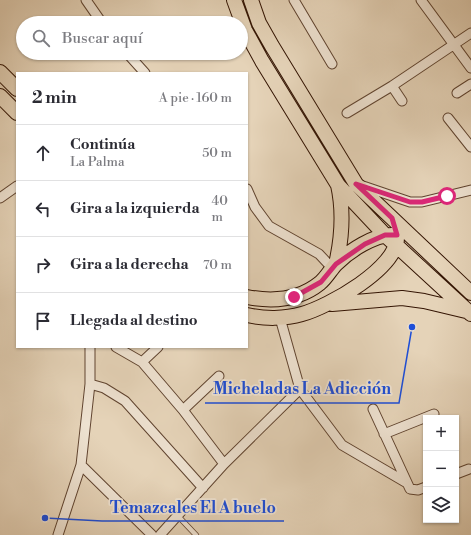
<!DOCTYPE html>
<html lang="es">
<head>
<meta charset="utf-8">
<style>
  body { margin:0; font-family:"Libre Bodoni",serif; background:#f7f7f7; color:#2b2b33 }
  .controls { position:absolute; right:12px; bottom:12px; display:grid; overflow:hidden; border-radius:0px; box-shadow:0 1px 3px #0004 }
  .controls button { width:36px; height:36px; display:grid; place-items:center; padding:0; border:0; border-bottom:1px solid #e1e1e2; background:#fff; color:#2b2b33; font:20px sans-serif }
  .stop { position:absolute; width:12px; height:12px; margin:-9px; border:3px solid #db2777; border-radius:50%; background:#fff }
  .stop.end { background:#db2777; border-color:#fff; box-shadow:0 1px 4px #0008 }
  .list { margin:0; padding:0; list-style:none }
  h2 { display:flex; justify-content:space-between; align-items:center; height:52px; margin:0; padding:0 16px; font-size:17px }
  h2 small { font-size:13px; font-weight:400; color:#7c7c81 }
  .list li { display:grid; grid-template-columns:26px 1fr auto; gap:12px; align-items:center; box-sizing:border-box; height:56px; padding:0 16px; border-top:1px solid #e1e1e2 }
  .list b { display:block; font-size:15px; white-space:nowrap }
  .list p { margin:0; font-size:13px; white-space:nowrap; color:#7c7c81 }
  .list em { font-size:13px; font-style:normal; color:#7c7c81 }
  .icon { flex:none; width:22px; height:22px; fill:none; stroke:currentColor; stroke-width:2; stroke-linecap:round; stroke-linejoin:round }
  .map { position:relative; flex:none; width:471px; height:535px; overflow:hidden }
  .search { position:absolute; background:#fff; box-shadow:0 1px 3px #0004; left:16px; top:16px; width:232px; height:44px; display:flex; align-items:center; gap:10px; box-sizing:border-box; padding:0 14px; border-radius:22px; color:#7c7c81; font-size:15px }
  .panel { position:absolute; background:#fff; box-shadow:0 1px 3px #0004; left:16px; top:72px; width:232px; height:276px; border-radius:0px }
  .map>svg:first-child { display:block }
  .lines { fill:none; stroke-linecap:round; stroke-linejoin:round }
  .lane-casing { stroke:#604430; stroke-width:6 }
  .street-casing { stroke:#604430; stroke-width:11 }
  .primary-casing { stroke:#331403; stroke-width:16 }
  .lane { stroke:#eee2d1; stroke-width:4.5 }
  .street { stroke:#eee2d1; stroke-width:9 }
  .primary { stroke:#e5d3b8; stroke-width:14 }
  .route { stroke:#db2777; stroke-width:5 }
  .leader { fill:none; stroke:#1d4ed8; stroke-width:1.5 }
  .callout-dot { fill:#1d4ed8; stroke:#eee2d1; stroke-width:1.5 }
  .callout-label { font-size:16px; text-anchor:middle; font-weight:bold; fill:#1d4ed8; stroke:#eee2d1; stroke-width:3.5; stroke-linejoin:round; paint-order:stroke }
</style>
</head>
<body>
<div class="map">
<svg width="471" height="535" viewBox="0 0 471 535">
  <rect width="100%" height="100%" fill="#e5d3b8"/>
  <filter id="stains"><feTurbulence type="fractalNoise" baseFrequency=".005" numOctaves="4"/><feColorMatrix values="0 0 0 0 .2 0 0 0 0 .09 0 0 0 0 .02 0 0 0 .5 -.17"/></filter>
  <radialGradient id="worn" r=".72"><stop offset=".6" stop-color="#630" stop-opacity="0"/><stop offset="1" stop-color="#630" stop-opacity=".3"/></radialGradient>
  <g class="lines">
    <g class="lane-casing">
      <path id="lane" d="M178,516L196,535"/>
    </g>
    <g class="street-casing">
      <path id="street" d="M86,0L102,23
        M294,0L332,64
        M421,0L471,68
        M127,53L145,73
        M392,86L402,101
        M457,93L471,84
        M347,113L392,86L471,33
        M448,118L471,147
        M360,185L410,202H422L471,190
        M247,189L255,207L269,226L319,254L333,269
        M0,198L17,186
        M280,318L300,389L342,445L407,483
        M116,347L142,362L183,410L224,464
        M142,362L158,347
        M90,384L104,388L125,401L203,488
        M373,409L410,489L418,490L426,487
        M183,410L219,376
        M384,434L434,414
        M81,465L152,535
        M456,474L469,469
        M58,535L81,465L90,384V347
        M160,535L224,464L300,389"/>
    </g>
    <g class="primary-casing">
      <path id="primary" d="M234,0L245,30L262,61L338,185L385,235L471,314
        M251,0L259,23L272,46L356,184L471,293
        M0,72L17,89
        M0,96L17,113
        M336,264C342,238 344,212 338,185
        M247,297C273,302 299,300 320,283C327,277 331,269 336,264C349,251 375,234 393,235
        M332,304L402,298L424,301L466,311
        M247,315C264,319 285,319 302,314C328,307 398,268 397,237"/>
    </g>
    <use href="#lane" class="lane"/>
    <use href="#street" class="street"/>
    <use href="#primary" class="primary"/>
  </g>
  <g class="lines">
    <path class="route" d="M294,297L321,282L336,264L365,244L385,235H397L392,218L356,184L410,202H422L447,196"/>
  </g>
  <path class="leader" d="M412 327L399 403H205M45 518L102 521H284"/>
  <g class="callout-dot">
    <circle cx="412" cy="327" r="4"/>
    <circle cx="45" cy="518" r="4"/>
  </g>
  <g class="callout-label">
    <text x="302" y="394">Micheladas La Adicción</text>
    <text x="193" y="513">Temazcales El A buelo</text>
  </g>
  <rect width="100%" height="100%" filter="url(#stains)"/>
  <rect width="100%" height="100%" fill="url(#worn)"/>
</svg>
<div class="controls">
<button>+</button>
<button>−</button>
<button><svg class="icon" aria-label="layers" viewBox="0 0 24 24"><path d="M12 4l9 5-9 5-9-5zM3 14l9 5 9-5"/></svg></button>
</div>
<div class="stop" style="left:447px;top:196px"></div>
<div class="stop end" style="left:294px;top:297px"></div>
<div class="search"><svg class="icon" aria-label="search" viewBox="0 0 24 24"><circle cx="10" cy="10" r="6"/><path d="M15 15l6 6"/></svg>Buscar aquí</div>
<section class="panel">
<h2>2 min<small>A pie · 160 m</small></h2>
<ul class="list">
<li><svg class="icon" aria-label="ahead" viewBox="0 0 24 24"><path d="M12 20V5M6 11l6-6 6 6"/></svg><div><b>Continúa</b><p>La Palma</p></div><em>50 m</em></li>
<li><svg class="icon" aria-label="left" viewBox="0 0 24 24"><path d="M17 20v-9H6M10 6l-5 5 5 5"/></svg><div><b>Gira a la izquierda</b></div><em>40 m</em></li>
<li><svg class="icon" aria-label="right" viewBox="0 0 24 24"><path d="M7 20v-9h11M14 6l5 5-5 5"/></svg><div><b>Gira a la derecha</b></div><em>70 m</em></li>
<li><svg class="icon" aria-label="arrive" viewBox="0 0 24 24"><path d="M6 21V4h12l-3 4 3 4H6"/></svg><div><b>Llegada al destino</b></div></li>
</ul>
</section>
</div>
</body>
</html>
